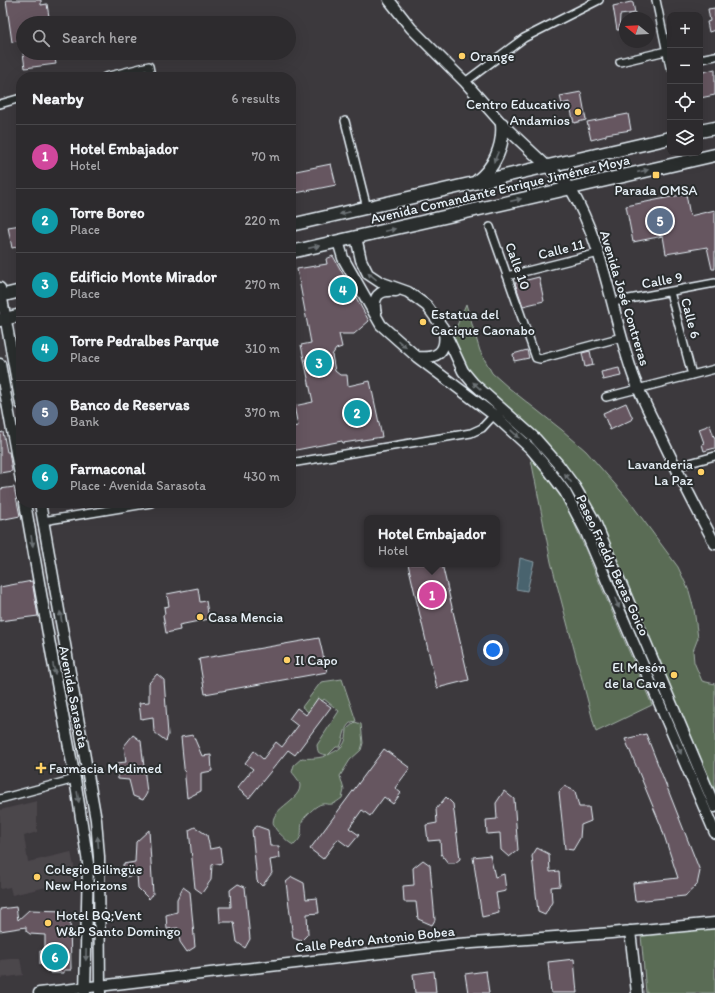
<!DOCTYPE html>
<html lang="en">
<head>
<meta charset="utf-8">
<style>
  body { margin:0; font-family:Itim,sans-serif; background:#353336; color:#f1f3f6 }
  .controls { position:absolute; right:12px; top:12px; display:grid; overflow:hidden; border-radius:8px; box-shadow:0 4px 16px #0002 }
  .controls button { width:36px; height:36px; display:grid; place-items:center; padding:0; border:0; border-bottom:1px solid #48474a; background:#2d2b2e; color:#f1f3f6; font:20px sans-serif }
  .compass { position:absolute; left:619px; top:12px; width:36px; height:36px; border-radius:50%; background:#2d2b2e; box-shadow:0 4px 16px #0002; rotate:288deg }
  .you { position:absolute; left:493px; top:650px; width:14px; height:14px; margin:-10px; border:3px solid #fff; border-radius:50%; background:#1a73e8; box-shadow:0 0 0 6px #1a73e833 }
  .badge { display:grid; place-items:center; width:26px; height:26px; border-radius:50%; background:#d6ab8b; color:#fff; font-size:13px; font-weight:700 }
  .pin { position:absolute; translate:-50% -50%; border:2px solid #fff; box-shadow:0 1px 4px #0006 }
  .popup { position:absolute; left:364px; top:515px; width:136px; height:52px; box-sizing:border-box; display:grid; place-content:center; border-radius:8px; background:#2d2b2e; filter:drop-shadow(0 1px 3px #0005); font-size:13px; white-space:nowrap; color:#a7a7aa }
  .popup b { font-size:15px; color:#f1f3f6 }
  .popup::after { content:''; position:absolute; left:50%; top:100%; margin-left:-8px; border:8px solid transparent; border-top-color:#2d2b2e }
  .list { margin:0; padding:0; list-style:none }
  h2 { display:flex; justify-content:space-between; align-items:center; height:52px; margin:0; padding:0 16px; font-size:17px }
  h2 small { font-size:13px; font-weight:400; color:#a7a7aa }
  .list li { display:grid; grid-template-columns:26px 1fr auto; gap:12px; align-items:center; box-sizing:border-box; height:64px; padding:0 16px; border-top:1px solid #48474a }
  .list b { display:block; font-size:15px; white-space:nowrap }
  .list p { margin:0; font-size:13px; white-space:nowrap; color:#a7a7aa }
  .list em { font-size:13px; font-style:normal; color:#a7a7aa }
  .icon { flex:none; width:22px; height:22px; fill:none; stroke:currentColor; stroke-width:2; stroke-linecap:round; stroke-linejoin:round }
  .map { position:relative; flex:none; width:715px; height:993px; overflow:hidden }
  .search { position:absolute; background:#2d2b2e; box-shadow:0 4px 16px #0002; left:16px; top:16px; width:280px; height:44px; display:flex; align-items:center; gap:10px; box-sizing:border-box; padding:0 14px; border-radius:22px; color:#a7a7aa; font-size:15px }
  .panel { position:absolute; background:#2d2b2e; box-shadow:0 4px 16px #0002; left:16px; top:72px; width:280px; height:436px; border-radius:16px }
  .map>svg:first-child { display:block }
  .built { fill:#4c464c }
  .green { fill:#5a6c55; stroke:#a1aea6 }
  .water { fill:#4a636e; stroke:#899ca5 }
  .building { fill:#665661; stroke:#e8f1f8 }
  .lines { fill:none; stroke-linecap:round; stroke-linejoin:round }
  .street-casing { stroke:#e8f1f8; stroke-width:10 }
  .secondary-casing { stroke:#e8f1f8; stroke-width:13 }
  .primary-casing { stroke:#e8f1f8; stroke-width:15 }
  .street { stroke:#2a2d2e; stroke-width:7 }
  .secondary { stroke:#2a2d2e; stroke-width:10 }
  .primary { stroke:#2a2d2e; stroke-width:12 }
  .oneway { fill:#6c7275 }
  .poi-dot { fill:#ffd166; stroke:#2a2d2e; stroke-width:1.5 }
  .labels { text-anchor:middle; stroke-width:4; stroke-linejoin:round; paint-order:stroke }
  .poi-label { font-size:14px; fill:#e8f1f8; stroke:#2a2d2e; text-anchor:start }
  .street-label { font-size:14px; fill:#e8f1f8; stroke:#2a2d2e }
</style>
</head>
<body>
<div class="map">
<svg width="715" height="993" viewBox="0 0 715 993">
  <rect width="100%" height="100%" fill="#3c393d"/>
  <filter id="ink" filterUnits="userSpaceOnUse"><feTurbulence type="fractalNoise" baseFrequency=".025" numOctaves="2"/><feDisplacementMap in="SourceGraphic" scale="8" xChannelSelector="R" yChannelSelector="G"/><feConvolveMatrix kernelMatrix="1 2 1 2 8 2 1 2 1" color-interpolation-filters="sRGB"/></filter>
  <g filter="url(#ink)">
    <path class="built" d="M37,801V832L24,836L28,862L71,852L77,880L12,895L10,887L0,889V810Z
      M20,958L23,975L0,978V960Z"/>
    <path class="green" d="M466,304L480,351L492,373L509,388L562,430L586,451L627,498L678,567L689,591L694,609L698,638L693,651L694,662L702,681L715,684V795L596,516L540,438L479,382L465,366L453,335Z
      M530,454L566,504L652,705L596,732L551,562Z
      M342,679L356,721C343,722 345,738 340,747H336L328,755C342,748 346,746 347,729L355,722L361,724L363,743L361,750L350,760L340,776L344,790L342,798C339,800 336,803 332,804C329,805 325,803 322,804C316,805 309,813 305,817C297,827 307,834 294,845C288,843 284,837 279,833C258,812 300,803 300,786C300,781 295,776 292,772L294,765L302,758C308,759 323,758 327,755C319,753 318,755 317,745L339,711L324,699L312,715L302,707L321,682Z
      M715,927V993H646L641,935Z"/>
    <path class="water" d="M520,558L534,562L527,591L516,589Z"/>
    <path class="building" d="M6,0H41V5L47,4L50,23H23V40L12,42Z
      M631,2L633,3L635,13L620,15L619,30H617L613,6Z
      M715,8V30L709,32L707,22L710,21L708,9Z
      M23,53H54L56,64L25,68Z
      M715,69V95L700,98V73Z
      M581,92L586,120L574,123L569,102L562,104L560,96Z
      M628,114L631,130L606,134V136L591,140L587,122Z
      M331,164L336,185L291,194V172Z
      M686,194L690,216L715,210V269H712L707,247L666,254L663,236L633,242L626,206Z
      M21,225V246L12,248L8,227Z
      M333,256L369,321L354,334H339L342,347L336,349L332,355L335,371L340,375H347L348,386L370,381L382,437L343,443L342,441L291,451V427L298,426L294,406L313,402L301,345L311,343L297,269L327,264L326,259Z
      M539,277L544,301L523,306L515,283Z
      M527,350L529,358L514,361L513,354Z
      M590,351L593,365L585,367L582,353Z
      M619,368L621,376L603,380L601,372Z
      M626,403L633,419L610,430L603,413Z
      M710,425L714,437H715V448L704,451L702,444L704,443L699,429Z
      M3,432L7,452H9L12,471L0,473V433Z
      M14,487L20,516L0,520V489Z
      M408,564H442L469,680L437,688Z
      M32,581L38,616L0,621V587Z
      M198,588L200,602L206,601L209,619L179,625L180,630L166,633L163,615L165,614L164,607L169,606L167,594Z
      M319,638L327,672L205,694L199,659Z
      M157,674L164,680L168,735L166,741L154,732L153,717L141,719L139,703L149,702V683Z
      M318,698L331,707L295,755L288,750L249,798L237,788L253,769L245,763L254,751L263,759L276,742L282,747L298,726L289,719L297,708L306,715Z
      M646,734L700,871L697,885L685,896L635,901L633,883L678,878L661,826L625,739Z
      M133,735L141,741L147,793L143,800L133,796L129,780L118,779L117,763L126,762L124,746Z
      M193,735L202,756L211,755L212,771L201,773V791L187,798L181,737Z
      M384,749L410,768L395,788L401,793L393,804L384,797L370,816L362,810L349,828L359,835L349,847L338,839L323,859L310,849Z
      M564,786L575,791L579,807H589L591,821L581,825L580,838L573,850L565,849L559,792Z
      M504,791L514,799L518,850L509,857L501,850L500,833L487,834L486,820L497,819L496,803Z
      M446,797L453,804L460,859L455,863H448L441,854L440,840L428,841L426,825L437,823L436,809Z
      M257,826L268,830L270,846H279L280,858L270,860L272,873L262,886L257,881L252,830Z
      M195,827L207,835L210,849L220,847L222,863L212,865L211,880L202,893L195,888L189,830Z
      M149,830L153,894L149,899L138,888L137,875L124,877L123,864L135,862L136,842Z
      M537,848L549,854L550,872L559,871L560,886L551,887L552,902L545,915L538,912L532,856Z
      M490,855L495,877L504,874L506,891L496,893L499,913L482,917L473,857Z
      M423,860L430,865L435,920L432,925L418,919L416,902H404L403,886L414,885L413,868Z
      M292,877L304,883L306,899L317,898L319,913L307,914L308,934L301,941L293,938L286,882Z
      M238,884L245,887L250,939L245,948L237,942L234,922H220L219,907H231L230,890Z
      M183,887L190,892L195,947L187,952L180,942L178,928L167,929L166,915L177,912V899Z
      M16,907L18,920L29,910L65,911L70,915L71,970H64V973H51V971H46V964H40V951H45V935L30,934L26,931V927L0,931V909Z
      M574,959L577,993H551L548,962Z
      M434,971L436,993H415L413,974Z
      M486,971L489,993H468L465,974Z"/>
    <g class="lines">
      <g class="street-casing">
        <path id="street" d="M656,0L670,67
          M700,59L715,56
          M620,62L666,51
          M105,77L149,66L151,77
          M465,82L524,38L599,0
          M0,104L21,98
          M345,121L367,208
          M490,227L536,358L540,359L622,337
          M507,276L599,253
          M670,292L692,375
          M613,302L715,283
          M606,397L715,369
          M291,463L471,433L482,428L494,415
          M675,467L715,456
          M43,521L151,503
          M0,799L75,779"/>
      </g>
      <g class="secondary-casing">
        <path id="secondary" d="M389,0L411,28L465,82L502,124L570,188C603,243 611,309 631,369C637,388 646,406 655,424C674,465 694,504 715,544
          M356,237L361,260L368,274L380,282L408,292L427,306L443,328L463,371L473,383L536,439L558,464L575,487L595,522L715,807
          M338,241L343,258L381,325L417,357L494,415L531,449L547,468L565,492L585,530L715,833
          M0,288L21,404
          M376,314C372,297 378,289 396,291
          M417,357C436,359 447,353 444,332
          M0,364L21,480
          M25,503L53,662L75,779L88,863L85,993
          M40,503L96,820L99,857L100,993
          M630,931L637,993
          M39,993L458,944L611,933L715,923"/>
      </g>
      <g class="primary-casing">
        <path id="primary" d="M700,131L715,128
          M476,182C494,169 504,146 502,124
          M291,225L670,138
          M291,252L715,155
          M0,296L21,291
          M0,320L21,315"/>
      </g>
      <use href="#street" class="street"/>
      <use href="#secondary" class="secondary"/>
      <use href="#primary" class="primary"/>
    </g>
    <defs><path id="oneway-solid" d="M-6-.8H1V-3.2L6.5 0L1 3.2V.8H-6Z"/></defs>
    <g class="oneway">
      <use href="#oneway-solid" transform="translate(496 157) rotate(113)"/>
      <use href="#oneway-solid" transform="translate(643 171) rotate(-13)"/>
      <use href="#oneway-solid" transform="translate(516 200) rotate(-13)"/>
      <use href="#oneway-solid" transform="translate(345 213) rotate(167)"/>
      <use href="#oneway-solid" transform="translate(390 230) rotate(-13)"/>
      <use href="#oneway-solid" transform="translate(314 247) rotate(-13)"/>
      <use href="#oneway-solid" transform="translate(372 276) rotate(-140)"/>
      <use href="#oneway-solid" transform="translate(402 344) rotate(41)"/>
      <use href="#oneway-solid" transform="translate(477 386) rotate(-137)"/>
      <use href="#oneway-solid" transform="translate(515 434) rotate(43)"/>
      <use href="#oneway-solid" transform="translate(568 478) rotate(-127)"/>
      <use href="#oneway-solid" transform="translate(32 541) rotate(80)"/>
      <use href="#oneway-solid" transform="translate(617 603) rotate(67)"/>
      <use href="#oneway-solid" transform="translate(61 617) rotate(-100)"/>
      <use href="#oneway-solid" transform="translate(54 669) rotate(78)"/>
      <use href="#oneway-solid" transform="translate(679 749) rotate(67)"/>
      <use href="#oneway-solid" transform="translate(78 797) rotate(81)"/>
      <use href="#oneway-solid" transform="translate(98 842) rotate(-95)"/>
      <use href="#oneway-solid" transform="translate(86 955) rotate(91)"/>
    </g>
  </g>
  <g class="poi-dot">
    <circle cx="462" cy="56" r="4"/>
    <circle cx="578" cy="112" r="4"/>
    <rect x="652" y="171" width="8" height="8" rx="2"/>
    <circle cx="423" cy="322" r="4"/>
    <circle cx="701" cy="472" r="4"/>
    <circle cx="200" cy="617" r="4"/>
    <circle cx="287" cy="660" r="4"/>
    <circle cx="674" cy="675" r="4"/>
    <path d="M39 762h4v4h4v4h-4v4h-4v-4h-4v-4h4z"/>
    <circle cx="37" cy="877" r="4"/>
    <circle cx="48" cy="923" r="4"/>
  </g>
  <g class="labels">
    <g class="poi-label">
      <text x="470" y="61">Orange</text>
      <text x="570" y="109" text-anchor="end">Centro Educativo<tspan x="570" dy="16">Andamios</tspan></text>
      <text x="656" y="195" text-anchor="middle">Parada OMSA</text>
      <text x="431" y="319">Estatua del<tspan x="431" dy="16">Cacique Caonabo</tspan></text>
      <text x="693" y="469" text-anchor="end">Lavanderia<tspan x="693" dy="16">La Paz</tspan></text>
      <text x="208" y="622">Casa Mencia</text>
      <text x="295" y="665">Il Capo</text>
      <text x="666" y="672" text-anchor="end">El Mesón<tspan x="666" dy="16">de la Cava</tspan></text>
      <text x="49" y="773">Farmacia Medimed</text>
      <text x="45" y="874">Colegio Bilingüe<tspan x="45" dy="16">New Horizons</tspan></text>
      <text x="56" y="920">Hotel BQ;Vent<tspan x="56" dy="16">W&amp;P Santo Domingo</tspan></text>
    </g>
    <g class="street-label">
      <text transform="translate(500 189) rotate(-13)" y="5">Avenida Comandante Enrique Jiménez Moya</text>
      <text transform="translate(561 249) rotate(-14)" y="5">Calle 11</text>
      <text transform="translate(518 266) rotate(70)" y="5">Calle 10</text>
      <text transform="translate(662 280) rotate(-10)" y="5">Calle 9</text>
      <text transform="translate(625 298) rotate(73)" y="5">Avenida José Contreras</text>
      <text transform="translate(691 318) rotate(75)" y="5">Calle 6</text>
      <text transform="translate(613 565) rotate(65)" y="5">Paseo Freddy Beras Goico</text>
      <text transform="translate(74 697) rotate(79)" y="5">Avenida Sarasota</text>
      <text transform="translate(375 939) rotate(-6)" y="5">Calle Pedro Antonio Bobea</text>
    </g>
  </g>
</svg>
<div class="controls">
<button>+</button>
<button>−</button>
<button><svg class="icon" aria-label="locate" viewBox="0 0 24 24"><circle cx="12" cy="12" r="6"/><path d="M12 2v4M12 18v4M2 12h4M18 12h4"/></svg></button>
<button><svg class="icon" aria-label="layers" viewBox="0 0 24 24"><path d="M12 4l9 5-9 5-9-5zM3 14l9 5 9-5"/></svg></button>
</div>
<svg class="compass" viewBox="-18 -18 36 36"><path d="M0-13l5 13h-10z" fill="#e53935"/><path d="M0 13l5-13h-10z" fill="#a7a7aa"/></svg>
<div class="you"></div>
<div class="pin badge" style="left:432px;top:595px;background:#d1479c">1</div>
<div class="popup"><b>Hotel Embajador</b>Hotel</div>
<div class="pin badge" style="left:357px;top:413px;background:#0f9aa8">2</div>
<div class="pin badge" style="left:319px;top:363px;background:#0f9aa8">3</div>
<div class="pin badge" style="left:343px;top:290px;background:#0f9aa8">4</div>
<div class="pin badge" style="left:660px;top:221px;background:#5c6f8a">5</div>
<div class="pin badge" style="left:55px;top:957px;background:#0f9aa8">6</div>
<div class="search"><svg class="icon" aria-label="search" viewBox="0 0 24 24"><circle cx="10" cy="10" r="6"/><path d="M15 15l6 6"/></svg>Search here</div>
<section class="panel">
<h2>Nearby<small>6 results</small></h2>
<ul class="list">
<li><span class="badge" style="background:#d1479c">1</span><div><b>Hotel Embajador</b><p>Hotel</p></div><em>70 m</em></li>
<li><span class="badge" style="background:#0f9aa8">2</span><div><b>Torre Boreo</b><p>Place</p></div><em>220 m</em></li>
<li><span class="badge" style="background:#0f9aa8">3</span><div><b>Edificio Monte Mirador</b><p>Place</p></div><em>270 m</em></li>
<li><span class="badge" style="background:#0f9aa8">4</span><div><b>Torre Pedralbes Parque</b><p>Place</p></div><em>310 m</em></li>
<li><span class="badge" style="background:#5c6f8a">5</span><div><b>Banco de Reservas</b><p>Bank</p></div><em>370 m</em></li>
<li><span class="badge" style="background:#0f9aa8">6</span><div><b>Farmaconal</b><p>Place · Avenida Sarasota</p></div><em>430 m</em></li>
</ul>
</section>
</div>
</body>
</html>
